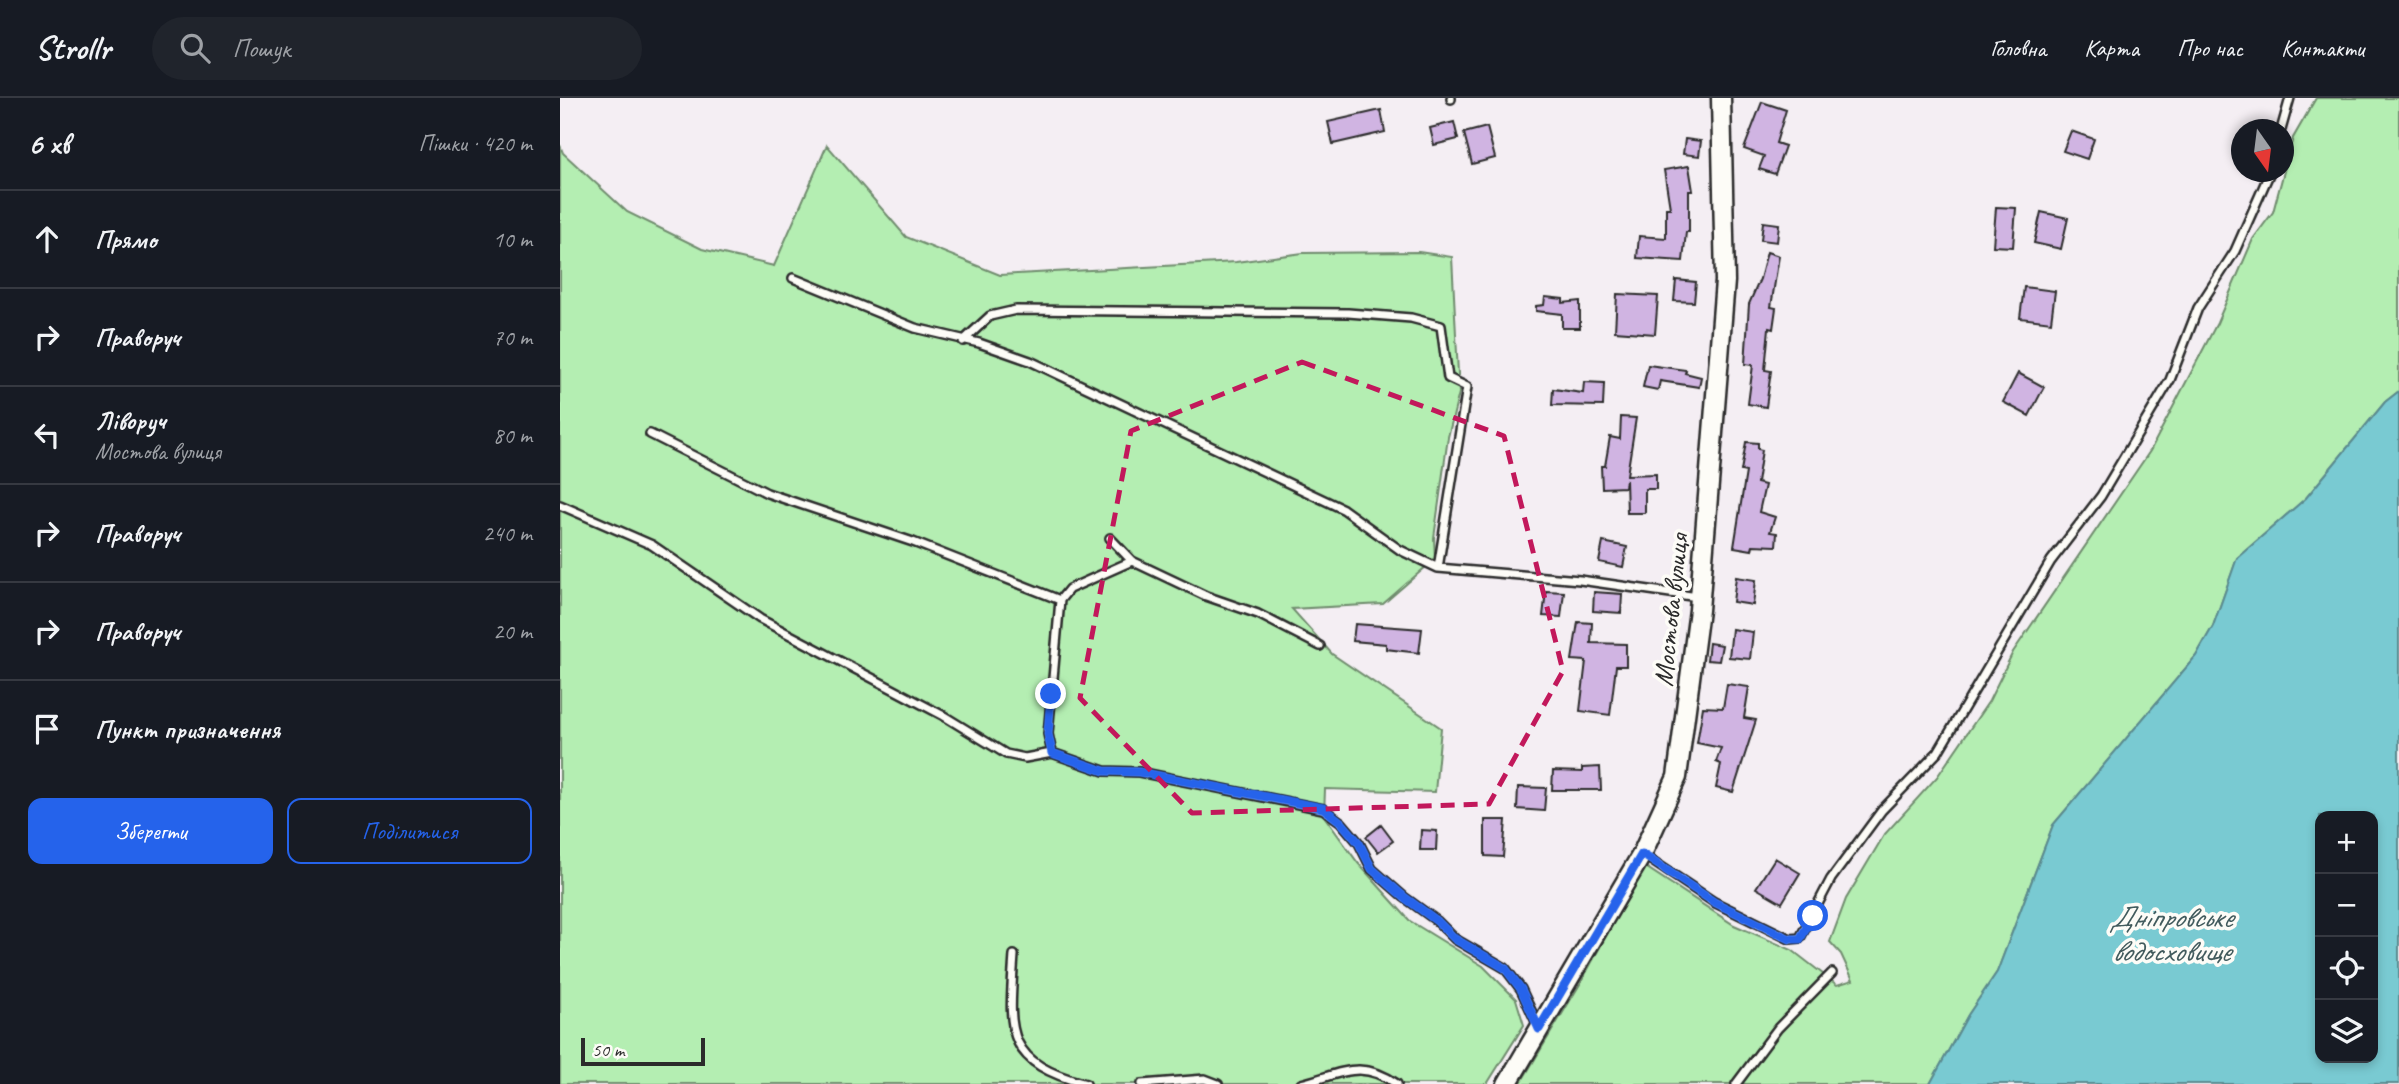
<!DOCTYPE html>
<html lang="uk">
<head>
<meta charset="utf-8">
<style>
  body { margin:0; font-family:Caveat,sans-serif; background:#20242c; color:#f1f3f6 }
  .controls { position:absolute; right:21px; bottom:21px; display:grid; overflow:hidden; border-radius:14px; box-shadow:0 4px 10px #0003 }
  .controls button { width:63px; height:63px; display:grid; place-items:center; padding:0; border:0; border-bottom:2px solid #363941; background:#171b24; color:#f1f3f6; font:35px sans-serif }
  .compass { position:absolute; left:1671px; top:21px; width:63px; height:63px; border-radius:50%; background:#171b24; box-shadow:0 4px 10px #0003; rotate:166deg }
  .scale { position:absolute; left:21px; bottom:18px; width:124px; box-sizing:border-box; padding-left:7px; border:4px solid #2b2b2b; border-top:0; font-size:19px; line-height:24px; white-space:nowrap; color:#2b2b2b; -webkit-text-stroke:5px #fdfcf7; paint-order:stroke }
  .stop { position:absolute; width:21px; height:21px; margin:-16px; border:5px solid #2563eb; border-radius:50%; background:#fff }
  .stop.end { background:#2563eb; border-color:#fff; box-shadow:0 2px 7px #0008 }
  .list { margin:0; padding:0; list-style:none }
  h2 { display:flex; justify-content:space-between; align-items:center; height:91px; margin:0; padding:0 28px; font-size:30px }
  h2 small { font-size:23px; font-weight:400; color:#9ea1a6 }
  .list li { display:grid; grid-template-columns:46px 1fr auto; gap:21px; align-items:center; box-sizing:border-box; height:98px; padding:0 28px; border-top:2px solid #363941 }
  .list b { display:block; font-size:26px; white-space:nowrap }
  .list p { margin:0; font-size:23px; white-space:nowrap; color:#9ea1a6 }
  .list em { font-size:23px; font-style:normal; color:#9ea1a6 }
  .actions { display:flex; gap:14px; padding:21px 28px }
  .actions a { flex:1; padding:16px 0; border:2px solid #2563eb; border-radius:14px; text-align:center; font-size:24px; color:#2563eb }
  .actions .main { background:#2563eb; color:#fff }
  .icon { flex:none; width:38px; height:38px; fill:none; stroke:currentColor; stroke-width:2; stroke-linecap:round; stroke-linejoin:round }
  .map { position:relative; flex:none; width:1839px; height:986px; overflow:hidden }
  header { display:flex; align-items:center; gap:42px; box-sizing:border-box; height:98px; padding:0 35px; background:#171b24; border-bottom:2px solid #363941 }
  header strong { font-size:33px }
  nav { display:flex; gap:38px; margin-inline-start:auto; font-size:24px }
  .search { width:490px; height:63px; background:#20242c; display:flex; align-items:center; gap:18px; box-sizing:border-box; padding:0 24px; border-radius:38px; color:#9ea1a6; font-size:26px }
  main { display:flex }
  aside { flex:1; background:#171b24 }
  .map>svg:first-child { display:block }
  .green { fill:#b4eeb2; stroke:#708c6e; stroke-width:2 }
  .water { fill:#79cad2; stroke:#5a8a8f; stroke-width:2; fill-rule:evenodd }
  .building { fill:#d0b4e2; stroke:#2b2b2b; stroke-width:2 }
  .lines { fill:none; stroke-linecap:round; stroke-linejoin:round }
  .service-casing { stroke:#2b2b2b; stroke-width:12 }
  .tertiary-casing { stroke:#2b2b2b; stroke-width:23 }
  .service { stroke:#fdfcf7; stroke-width:7 }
  .tertiary { stroke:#fdfcf7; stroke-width:18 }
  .route { stroke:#2563eb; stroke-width:9 }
  .marked { fill:none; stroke:#c2185b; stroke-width:5; stroke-dasharray:14 9; stroke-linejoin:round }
  .labels { text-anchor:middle; stroke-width:7; stroke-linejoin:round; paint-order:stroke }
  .street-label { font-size:28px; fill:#2b2b2b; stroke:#fdfcf7 }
  .water-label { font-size:30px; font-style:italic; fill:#425b5d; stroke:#fdfcf7 }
</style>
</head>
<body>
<header>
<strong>Strollr</strong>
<div class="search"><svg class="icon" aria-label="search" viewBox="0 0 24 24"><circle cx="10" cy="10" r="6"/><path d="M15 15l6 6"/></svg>Пошук</div>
<nav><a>Головна</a><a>Карта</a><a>Про нас</a><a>Контакти</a></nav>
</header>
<main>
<aside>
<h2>6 хв<small>Пішки · 420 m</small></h2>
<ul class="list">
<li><svg class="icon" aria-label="ahead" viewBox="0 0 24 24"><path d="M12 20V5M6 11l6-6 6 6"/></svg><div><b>Прямо</b></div><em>10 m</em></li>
<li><svg class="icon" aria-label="right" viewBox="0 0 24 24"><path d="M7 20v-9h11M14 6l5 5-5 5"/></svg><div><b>Праворуч</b></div><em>70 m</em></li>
<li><svg class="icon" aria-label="left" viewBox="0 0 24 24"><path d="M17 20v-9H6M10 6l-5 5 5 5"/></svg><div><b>Ліворуч</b><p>Мостова вулиця</p></div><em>80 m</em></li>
<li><svg class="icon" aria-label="right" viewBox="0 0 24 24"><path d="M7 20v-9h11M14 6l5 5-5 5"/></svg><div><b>Праворуч</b></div><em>240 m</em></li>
<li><svg class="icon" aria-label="right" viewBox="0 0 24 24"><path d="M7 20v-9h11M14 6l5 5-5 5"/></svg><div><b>Праворуч</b></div><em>20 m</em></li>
<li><svg class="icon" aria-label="arrive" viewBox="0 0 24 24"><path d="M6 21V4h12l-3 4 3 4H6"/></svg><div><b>Пункт призначення</b></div></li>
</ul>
<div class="actions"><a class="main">Зберегти</a><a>Поділитися</a></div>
</aside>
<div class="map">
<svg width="1839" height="986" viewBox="0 0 1839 986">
  <rect width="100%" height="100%" fill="#f4eef3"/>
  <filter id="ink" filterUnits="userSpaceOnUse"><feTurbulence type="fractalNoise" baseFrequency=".0143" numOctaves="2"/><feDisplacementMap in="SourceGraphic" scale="14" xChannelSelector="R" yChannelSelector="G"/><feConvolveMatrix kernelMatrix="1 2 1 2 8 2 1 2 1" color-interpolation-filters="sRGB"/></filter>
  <g filter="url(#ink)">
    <path class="green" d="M1756,0H1839V293L1825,304L1746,400L1677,460L1653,528L1636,558L1493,727L1437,874L1408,917L1370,986H960L1020,886L1084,768L1174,827L1232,852L1277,887L1293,882L1281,856L1270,844L1286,801L1324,737L1377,679L1429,603L1453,554L1590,353L1657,225L1693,141L1713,114L1733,40Z
      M0,47L3,55L67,114L142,151L214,168L267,47L346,139L440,177L676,164L743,155L859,154L892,159L899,295L888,339L874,440L875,461L823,506L732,511L772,556L881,630L875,694L765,691L764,718L798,765L850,823L923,868L956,901L964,927L927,986H0Z"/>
    <path class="water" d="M1839,293V986H1370L1408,917L1437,874L1493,727L1636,558L1653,528L1677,460L1746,400L1825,304ZM1760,718H1813V960H1760Z"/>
    <path class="building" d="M1202,4L1226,12L1216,45L1225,48L1215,76L1199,71L1204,58L1184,51Z
      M821,12L825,34L773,46L768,24Z
      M894,24L898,41L874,47L870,30Z
      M927,29L935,60L912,66L904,35Z
      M1511,33L1534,41L1527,61L1503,53Z
      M1125,41L1141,43L1139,58L1123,56Z
      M1129,68L1133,93H1129V134H1126L1123,163L1077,160L1079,138L1106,140V110H1110L1104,72Z
      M1436,109L1456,110L1453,149L1433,148Z
      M1481,114L1508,120L1501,151L1474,145Z
      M1203,124L1219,126L1217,144L1201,142Z
      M1207,154L1219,158L1211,209L1216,210L1213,231L1209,230L1205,272L1211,273L1206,309L1188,306L1193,267L1185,266L1189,206L1200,181Z
      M1116,182L1136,184L1134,204L1114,203Z
      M1464,189L1495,193L1491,224L1460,220Z
      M1057,196L1098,198L1095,236L1055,233Z
      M985,199L1003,201V205L1020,203V230H1002V216L976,213V208L984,207Z
      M1088,267L1126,272L1125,275L1141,279L1139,289L1100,283L1098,292L1083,289Z
      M1458,275L1484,289L1469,318L1443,304Z
      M1024,284L1044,285L1043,308L992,307L993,291L1023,295Z
      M1061,319L1076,320L1067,377L1096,376V391H1085V415H1067L1066,382L1065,389L1042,390L1041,368H1045L1050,339L1060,341Z
      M1186,344L1198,345V351L1202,352L1197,385L1205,387L1199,414L1215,419L1210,434L1217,435L1216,448L1193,447L1192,452L1174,449L1186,374L1181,373Z
      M1043,444L1067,449L1063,469L1039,464Z
      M1176,479L1196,482L1193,507L1173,504Z
      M986,493L1004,494L1001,519L983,518Z
      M1034,494L1062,496L1061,515L1033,513Z
      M1018,524L1032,525L1031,545L1066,546V568H1056L1050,617L1020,613L1026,563L1012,562Z
      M795,526L862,531L859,555L826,551V546L793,543Z
      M1172,531L1193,534L1190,561L1169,559Z
      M1149,545L1162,547L1159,563L1147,562Z
      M1167,586L1189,589L1184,620L1196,622L1173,694L1156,690L1161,666L1156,664L1161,650L1137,645L1143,609L1163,610Z
      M1040,669L1041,692H992L993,673L1022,674V670Z
      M958,689L986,690L984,713L957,711Z
      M925,722H946L943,759L925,758Z
      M821,727L833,743L818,754L806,739Z
      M861,732L877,733L876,752H860Z
      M1215,760L1240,775L1222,805L1196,790Z"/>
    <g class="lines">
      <g class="service-casing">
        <path id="service" d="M891,1V0
          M1721,32L1730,0
          M233,180L355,230L419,245L470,263L783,411L840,452L878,470L1020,482L1138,499
          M403,243L430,218L456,212L788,215L851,220L881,228L888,280L907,289L878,470
          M90,336L207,395L353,444L500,502
          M0,407L92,447L200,521L384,618L446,656L465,660L492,655L544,673L579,674L763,711L781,724L799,745L812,771L844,799L877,823L895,841L945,870L961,891L979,930
          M550,440L572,463L646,498L698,516L760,548
          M492,655L488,636L500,502L509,491L572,463
          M1082,756L1154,804L1230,841L1240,840L1271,781L1322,712L1378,654L1491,463L1541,398L1610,282L1638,210L1675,153L1710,74
          M454,857C449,932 442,964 526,986
          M582,986L645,981L658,986
          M741,986C781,976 800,960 837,986
          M1176,986L1218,930L1272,875"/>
      </g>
      <g class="tertiary-casing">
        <path id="tertiary" d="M947,986L1082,756L1117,679L1139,512L1165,183L1161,0"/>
      </g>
      <use href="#service" class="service"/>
      <use href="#tertiary" class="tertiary"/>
    </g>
  </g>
  <g class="lines" filter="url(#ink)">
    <path class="route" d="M491,596L488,636L492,655L544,673L579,674L763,710L781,724L799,745L812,771L844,799L877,823L895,841L945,870L961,891L979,931L1082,756L1154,804L1230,841H1240L1253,818"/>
  </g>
  <path class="marked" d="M742,264L944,338L1003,573L929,706L632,715L520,600L571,333Z"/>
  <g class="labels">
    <g class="street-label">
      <text transform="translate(1110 512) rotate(-84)" y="10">Мостова вулиця</text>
    </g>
    <g class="water-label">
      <text x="1611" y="829">Дніпровське<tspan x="1611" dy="34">водосховище</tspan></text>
    </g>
  </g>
</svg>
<div class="controls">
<button>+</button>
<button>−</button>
<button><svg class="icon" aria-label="locate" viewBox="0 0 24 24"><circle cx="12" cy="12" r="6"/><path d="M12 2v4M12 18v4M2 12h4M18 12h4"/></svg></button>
<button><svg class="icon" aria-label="layers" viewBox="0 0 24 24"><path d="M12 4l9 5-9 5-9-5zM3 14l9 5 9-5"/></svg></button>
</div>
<svg class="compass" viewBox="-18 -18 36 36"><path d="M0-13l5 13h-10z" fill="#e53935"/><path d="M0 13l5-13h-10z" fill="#9ea1a6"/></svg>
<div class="scale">50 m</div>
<div class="stop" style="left:1253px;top:818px"></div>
<div class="stop end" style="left:491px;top:596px"></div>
</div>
</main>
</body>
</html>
